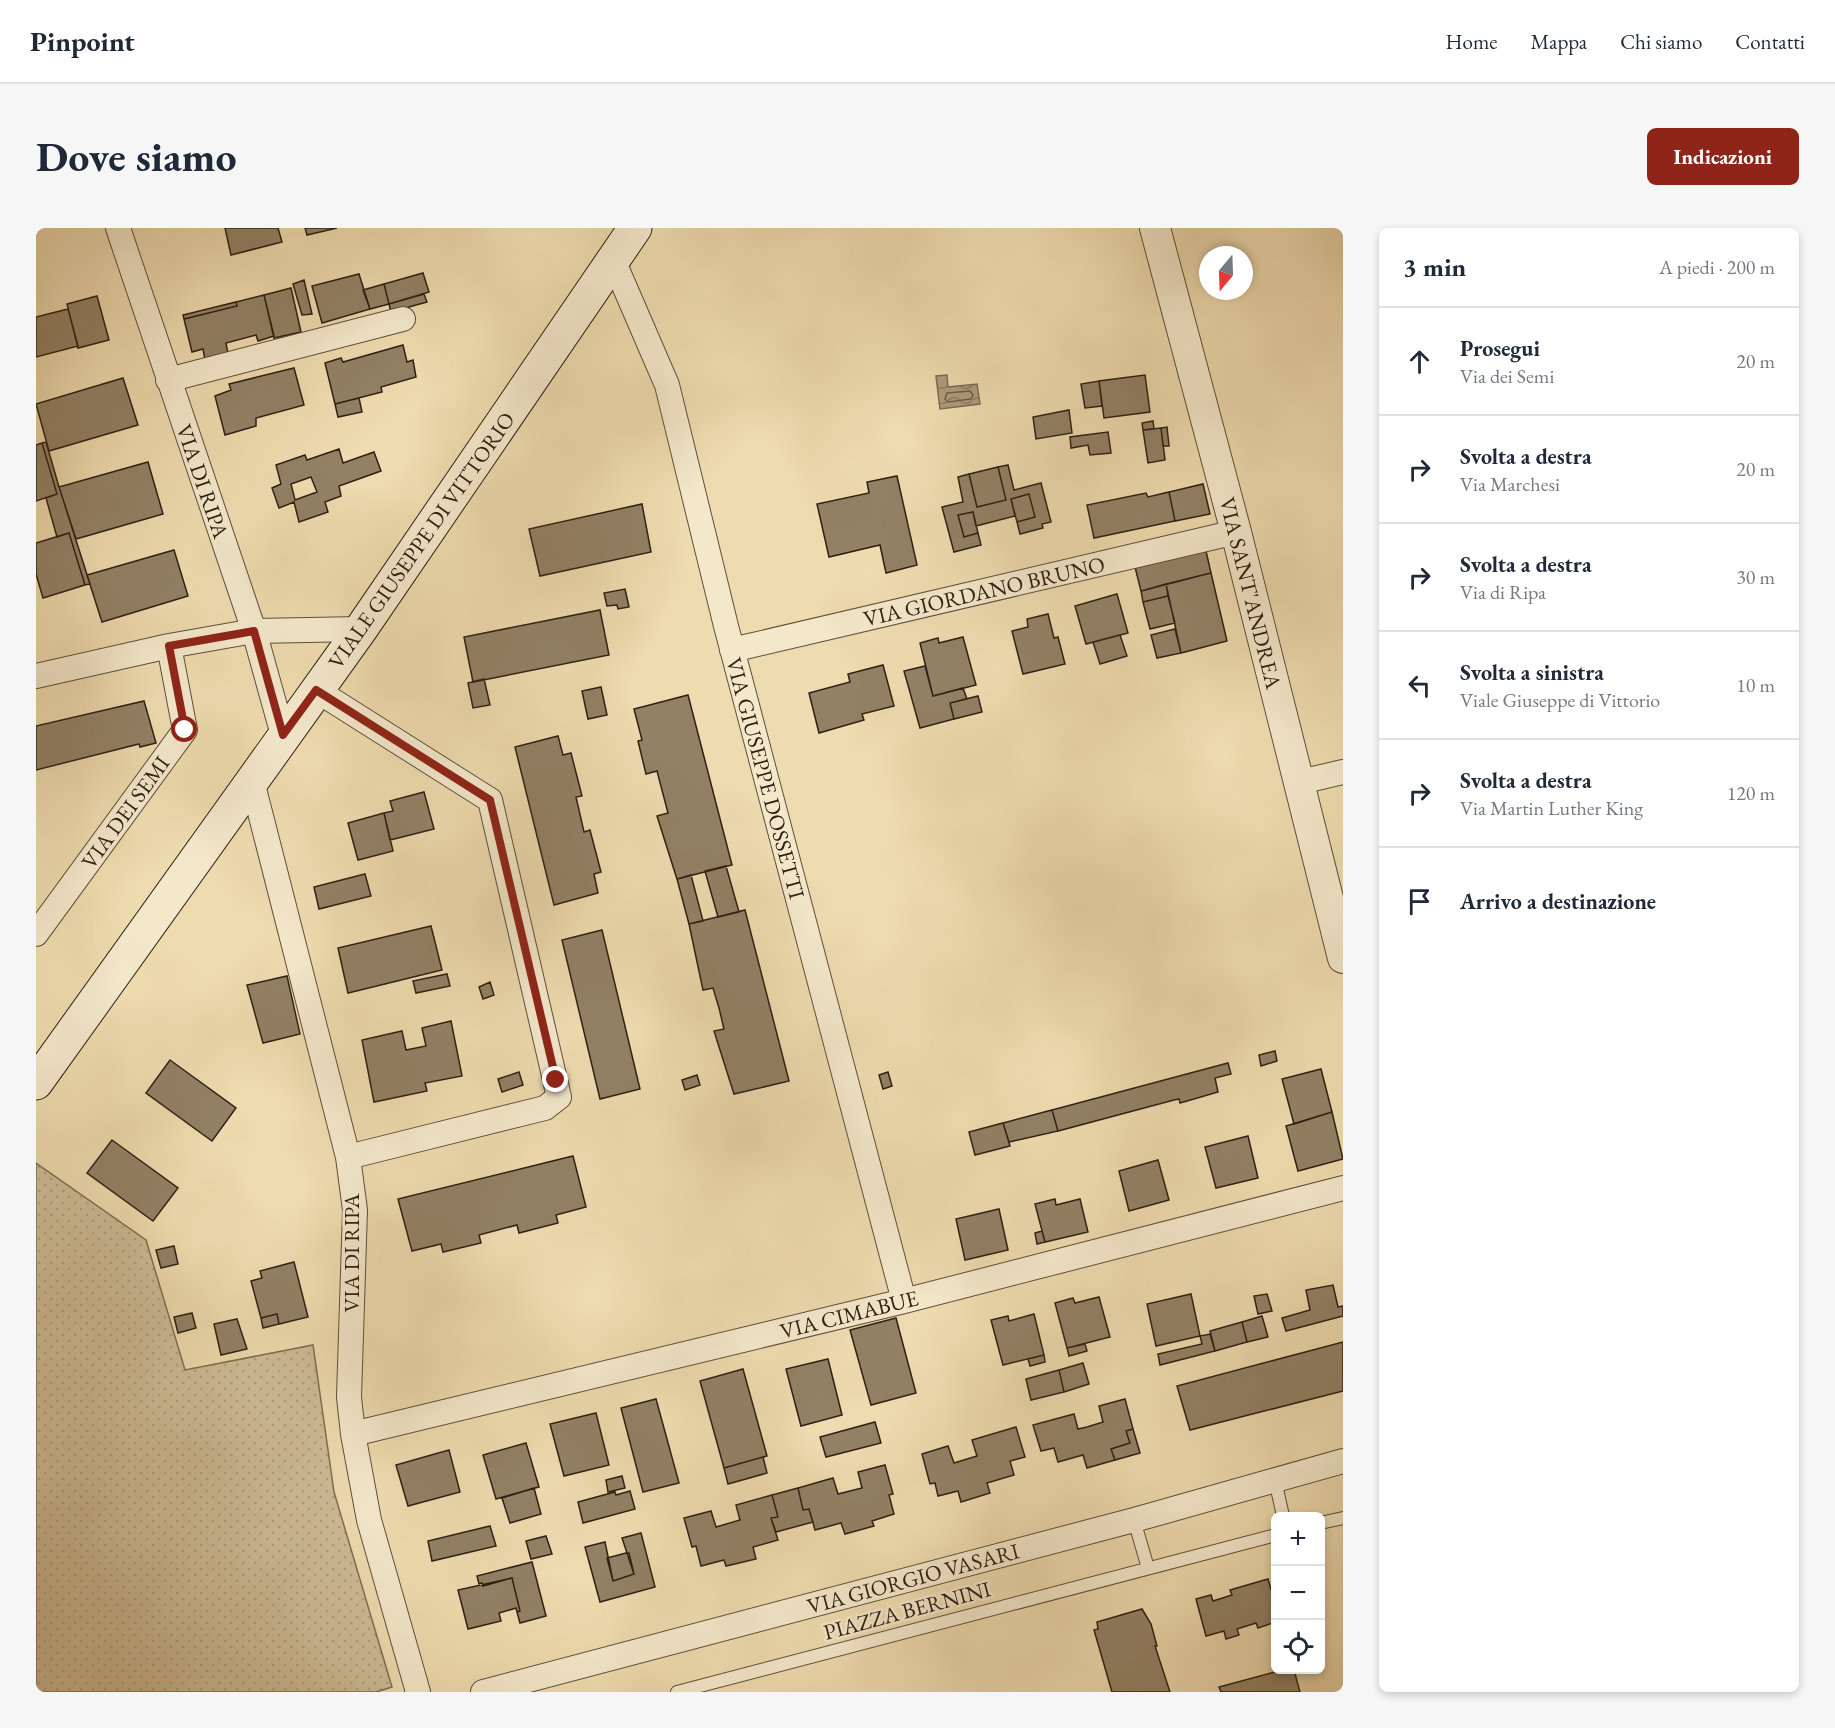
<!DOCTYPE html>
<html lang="it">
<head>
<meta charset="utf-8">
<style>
  body { margin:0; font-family:"EB Garamond",serif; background:#f6f6f7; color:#1f2937 }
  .controls { position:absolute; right:18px; bottom:18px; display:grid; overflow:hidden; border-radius:9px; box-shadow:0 3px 9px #0003 }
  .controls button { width:54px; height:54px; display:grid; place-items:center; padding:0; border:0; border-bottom:2px solid #e0e1e3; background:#fff; color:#1f2937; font:30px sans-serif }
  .compass { position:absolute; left:1163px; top:18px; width:54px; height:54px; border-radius:50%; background:#fff; box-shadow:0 3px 9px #0003; rotate:199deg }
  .stop { position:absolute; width:18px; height:18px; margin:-14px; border:4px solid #8f2418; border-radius:50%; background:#fff }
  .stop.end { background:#8f2418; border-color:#fff; box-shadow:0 2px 6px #0008 }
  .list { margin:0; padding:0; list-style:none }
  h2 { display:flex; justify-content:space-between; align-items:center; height:78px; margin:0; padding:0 24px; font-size:26px }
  h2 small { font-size:20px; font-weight:400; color:#747a83 }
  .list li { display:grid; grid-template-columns:39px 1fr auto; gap:18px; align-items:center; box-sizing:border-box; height:108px; padding:0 24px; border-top:2px solid #e0e1e3 }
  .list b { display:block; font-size:22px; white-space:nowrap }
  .list p { margin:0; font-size:20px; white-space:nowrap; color:#747a83 }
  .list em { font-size:20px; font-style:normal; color:#747a83 }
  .icon { flex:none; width:33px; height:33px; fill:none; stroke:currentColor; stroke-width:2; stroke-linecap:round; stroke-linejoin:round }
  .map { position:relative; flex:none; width:1307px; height:1464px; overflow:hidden; border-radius:9px }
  header { display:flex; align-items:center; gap:36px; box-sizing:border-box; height:84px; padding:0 30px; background:#fff; border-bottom:2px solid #e0e1e3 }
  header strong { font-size:28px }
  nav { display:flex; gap:33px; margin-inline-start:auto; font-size:21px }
  .intro { display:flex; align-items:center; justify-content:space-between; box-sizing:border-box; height:144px; padding:0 36px }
  h1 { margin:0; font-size:42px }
  .button { padding:15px 27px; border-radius:9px; background:#8f2418; color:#fff; font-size:21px; font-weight:700 }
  main { display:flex; gap:36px; padding:0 36px }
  aside { flex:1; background:#fff; border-radius:9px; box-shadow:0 3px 9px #0003 }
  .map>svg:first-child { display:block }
  .park { fill:url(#park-dots); stroke:#7e6e54; stroke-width:1.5 }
  .water { fill:url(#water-waves); stroke:#7a6a51; stroke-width:1.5 }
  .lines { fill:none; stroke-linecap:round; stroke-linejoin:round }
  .shore { stroke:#6e5e47; stroke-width:1.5 }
  .building { fill:#928165; stroke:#2e2014; stroke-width:1.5; fill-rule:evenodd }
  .service-casing { stroke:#5e4f3b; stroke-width:14 }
  .minor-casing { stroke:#5e4f3b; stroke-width:26 }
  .tertiary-casing { stroke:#5e4f3b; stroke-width:32 }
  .secondary-casing { stroke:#2e2014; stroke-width:35 }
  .service { stroke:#f4e8cb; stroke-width:12 }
  .minor { stroke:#f4e8cb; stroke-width:24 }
  .tertiary { stroke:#f4e8cb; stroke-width:30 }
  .secondary { stroke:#f4e8cb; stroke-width:33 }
  .route { stroke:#8f2418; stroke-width:8 }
  .labels { text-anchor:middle; stroke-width:5; stroke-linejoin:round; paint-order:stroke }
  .street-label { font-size:22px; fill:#2e2014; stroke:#f4e8cb }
</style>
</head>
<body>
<header>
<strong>Pinpoint</strong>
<nav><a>Home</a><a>Mappa</a><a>Chi siamo</a><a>Contatti</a></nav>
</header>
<div class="intro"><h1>Dove siamo</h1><a class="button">Indicazioni</a></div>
<main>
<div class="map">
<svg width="1307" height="1464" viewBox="0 0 1307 1464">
  <defs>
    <pattern id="park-dots" width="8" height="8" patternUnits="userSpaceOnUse" patternTransform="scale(1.5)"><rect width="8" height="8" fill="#cdbb95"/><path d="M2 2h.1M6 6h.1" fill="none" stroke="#b0a080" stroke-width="1.8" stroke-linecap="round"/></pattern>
    <pattern id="water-waves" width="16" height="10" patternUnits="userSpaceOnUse" patternTransform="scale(1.5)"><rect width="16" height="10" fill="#ad9b7a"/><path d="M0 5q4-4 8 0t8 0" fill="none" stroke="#8d7e63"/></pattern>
  </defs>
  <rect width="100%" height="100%" fill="#eedbaf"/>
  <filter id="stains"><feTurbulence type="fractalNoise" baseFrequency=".00333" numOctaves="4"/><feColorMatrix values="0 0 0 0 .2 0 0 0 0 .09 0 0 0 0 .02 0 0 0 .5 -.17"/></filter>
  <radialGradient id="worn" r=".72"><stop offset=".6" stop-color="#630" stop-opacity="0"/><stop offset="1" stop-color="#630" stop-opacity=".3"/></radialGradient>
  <path class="park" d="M0,935L110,1012L149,1142L277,1117L298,1264L356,1459L340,1464H0Z"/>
  <path class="water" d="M911,147L912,159L941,156L944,176L904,181L900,148Z"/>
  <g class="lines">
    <path class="shore" d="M934,163L937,167L935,171L912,174L909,171L911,165Z"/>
  </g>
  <path class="building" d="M189,0H242L246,14L195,27Z
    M269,0H301L271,7Z
    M387,45L393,64L353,76L348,56Z
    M323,46L334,81L286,95L276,58Z
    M268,52L276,86L266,87L257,56Z
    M348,56L353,76L334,81L327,62Z
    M255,60L265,104L238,110L228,67Z
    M388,66L391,74L355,84L353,76Z
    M228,67L238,108L222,113L220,107L190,115L192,126L169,132L167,121L156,124L148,91L201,78L200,74Z
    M61,68L73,112L42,120L31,76Z
    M200,74L201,78L148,91L147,87Z
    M32,81L42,118L0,129V89Z
    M367,117L371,134L377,132L380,149L345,159L346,164L299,176L289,135L305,130L307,134Z
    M258,140L268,177L220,190V198L189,207L179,168L195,162L193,156Z
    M1109,147L1114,184L1068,190L1063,153Z
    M87,150L102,197L13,223L0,176Z
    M1063,153L1066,178L1049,180L1045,156Z
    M323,170L326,184L302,189L299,176Z
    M1033,182L1036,205L1000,211L997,189Z
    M1117,193L1118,201L1107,202L1106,195Z
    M1131,199L1133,218H1127L1125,200Z
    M1125,200L1129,232L1112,235L1107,202Z
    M1072,204L1075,225L1054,227L1052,217L1035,220L1034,209Z
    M10,214L23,259L54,356L49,357L33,305L21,309L10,270L21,266L6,215Z
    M6,215L21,266L0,273V217Z
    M303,221L307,235L338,224L345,243L303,258L305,268L289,274L292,284L263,294L258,274L243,280L236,260L245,256L240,237L269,227L271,232ZM275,249L281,264L259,272L255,256Z
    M112,234L127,286L40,311L23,259Z
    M972,237L978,262L1005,255L1015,294L1006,296L1007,300L984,306L981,294L999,289L993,266L975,271L979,288L940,298L937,284L922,287L928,309L942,305L945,317L918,324L906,279L927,274L922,249L933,246L941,279L970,272L962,239Z
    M962,239L970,272L941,279L933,246Z
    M861,248L881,337L850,345L844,317L793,329L781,276L833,265L831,254Z
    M1167,256L1174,286L1139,293L1133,264Z
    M1133,264L1139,293L1058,310L1051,277L1110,265L1112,269Z
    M993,266L999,289L981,294L975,271Z
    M606,276L615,324L504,348L493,301Z
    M937,284L942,305L928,309L922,287Z
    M33,305L49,357L7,370L0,346V315Z
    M138,322L152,368L66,394L51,347Z
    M1170,323L1175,345L1105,363L1099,339Z
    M1175,345L1191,413L1145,425L1130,356Z
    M1130,356L1132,368L1107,374L1105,363Z
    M589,361L593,379L582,381L581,377L571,378L568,365Z
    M1081,366L1092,405L1050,416L1039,378Z
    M1132,368L1139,395L1114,401L1107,374Z
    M564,382L573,427L437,454L428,409Z
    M1012,386L1018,410L1022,409L1029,436L987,446L976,403L992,399L991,391Z
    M1139,401L1145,425L1121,430L1115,407Z
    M1084,407L1091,428L1064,436L1057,414Z
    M927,409L940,457L897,468L884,415L902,410L903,415Z
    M847,437L858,478L826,486L828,492L783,505L773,465L814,454L812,446Z
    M889,438L897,468L927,460L931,471L914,475L918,491L884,500L868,443Z
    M448,451L454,477L437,480L432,455Z
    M565,459L571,487L552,491L546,463Z
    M652,467L696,637L641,651L621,588L632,585L621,543L610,546L602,513L606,512L598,481Z
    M942,468L946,484L918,491L914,475Z
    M108,473L120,515L104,519L103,516L0,542V498Z
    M522,508L527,527L535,525L546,568L540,569L548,604L554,602L565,644L558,646L562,665L518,677L479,519Z
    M388,564L398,601L354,612L348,585L357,583L354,573Z
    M348,585L357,623L322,632L312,595Z
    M690,638L703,684L682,689L669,643Z
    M329,646L335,668L283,681L278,659Z
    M655,647L667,693L653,696L641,651Z
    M709,682L753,853L698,866L678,803L688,801L683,780L677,760L667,762L653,696Z
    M395,698L406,742L312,765L302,720Z
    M566,702L604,861L564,871L526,712Z
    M411,746L414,758L380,765L377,753Z
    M251,748L264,806L227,815L211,757Z
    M454,754L458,767L447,771L443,759Z
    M415,793L426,848L389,855L391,863L338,874L326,812L366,803L370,822L390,818L386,800Z
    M1239,823L1241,833L1225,838L1223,827Z
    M134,832L200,880L176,913L110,865Z
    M1192,835L1195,846L1179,850L1182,864L1144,875L1143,871L1138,872L1022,903L1016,882Z
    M1285,841L1296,884L1258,896L1246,851Z
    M483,844L487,857L466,864L462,851Z
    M852,844L856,858L847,861L843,847Z
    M661,847L664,857L649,862L646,852Z
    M1016,882L1022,903L973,914L967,895Z
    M1296,884L1307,931L1262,943L1250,898Z
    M967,895L974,918L939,927L933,904Z
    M1212,908L1222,950L1180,960L1169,919Z
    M76,912L142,960L117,993L51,945Z
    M537,928L550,979L520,987L522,995L483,1005L481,997L443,1007L445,1015L407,1024L405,1016L376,1023L362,971Z
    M1122,932L1133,972L1093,983L1083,943Z
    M1019,971L1020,977L1044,971L1052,1004L1009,1014L999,976Z
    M963,981L972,1022L929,1032L920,991Z
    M1006,1003L1009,1014L1001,1016L999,1005Z
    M138,1018L142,1036L125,1040L120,1022Z
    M258,1034L272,1089L243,1096L241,1086L225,1090L215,1053L226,1050L224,1043Z
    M1297,1057L1302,1079L1307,1078V1088L1250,1103L1246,1090L1274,1082L1270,1062Z
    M1155,1066L1164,1108L1120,1118L1111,1076Z
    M1231,1066L1236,1083L1222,1086L1218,1068Z
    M1063,1069L1074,1109L1031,1120L1019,1075L1037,1070L1039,1075Z
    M156,1085L160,1100L142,1105L138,1089Z
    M241,1086L243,1096L227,1100L225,1090Z
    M998,1086L1008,1127L967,1137L955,1092L972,1088L973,1093Z
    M1226,1088L1232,1109L1211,1114L1206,1094Z
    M860,1090L880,1165L835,1177L814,1102Z
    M201,1091L211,1121L185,1127L178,1096Z
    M1206,1094L1211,1114L1179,1123L1174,1103Z
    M1174,1106L1179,1123L1124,1137L1122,1126L1166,1116L1164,1108Z
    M1307,1114V1163L1154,1202L1141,1158Z
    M1049,1116L1051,1123L1033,1128L1031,1120Z
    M1008,1127L1009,1134L994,1138L992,1131Z
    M792,1131L806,1187L765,1198L750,1141Z
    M1047,1135L1053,1156L1028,1164L1023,1142Z
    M707,1141L731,1228L688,1240L664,1153Z
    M1023,1142L1028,1164L995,1172L990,1151Z
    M620,1171L643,1255L607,1264L585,1180Z
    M1089,1171L1097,1201L1090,1203L1094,1215L1075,1221L1079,1232L1051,1240L1047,1227L1022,1234L1018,1220L1005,1223L997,1197L1038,1186L1042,1201L1051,1199L1067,1194L1063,1178Z
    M560,1185L573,1237L528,1248L514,1196Z
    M839,1194L845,1215L790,1229L784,1209Z
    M980,1199L989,1229L974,1233L978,1247L951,1255L954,1265L925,1274L922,1263L902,1268L899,1255L894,1256L886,1226L912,1218L918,1235L941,1228L936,1212Z
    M1097,1201L1104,1225L1079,1232L1075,1221L1094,1215L1090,1203Z
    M490,1215L503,1259L460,1271L447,1227Z
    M413,1222L424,1264L372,1278L360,1237Z
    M727,1229L731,1245L692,1256L688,1240Z
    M849,1237L857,1266L853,1267L858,1286L836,1293L838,1298L809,1306L805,1295L779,1302L773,1281L767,1282L762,1260L797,1250L802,1266L826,1260L822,1244Z
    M586,1248L589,1260L572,1264L570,1252Z
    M498,1260L505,1286L474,1295L466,1270Z
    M762,1260L767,1282L773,1281L777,1294L740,1304L735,1290L742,1289L736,1267Z
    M594,1263L599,1281L547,1295L542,1274L579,1264L580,1267Z
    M736,1267L742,1289L735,1290L742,1312L717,1319L720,1331L690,1338L688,1332L665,1338L660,1318L656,1319L648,1290L675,1283L680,1299L704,1292L700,1277Z
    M454,1298L460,1318L396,1333L392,1313Z
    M605,1305L619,1359L564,1374L549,1319L569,1314L577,1353L598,1346L586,1310Z
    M510,1308L516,1326L495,1331L490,1313Z
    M590,1325H593L598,1346L577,1353L571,1330Z
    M496,1334L510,1388L484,1395L481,1384L484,1383L476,1350L447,1358L446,1355L443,1356L441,1348Z
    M476,1350L484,1383L481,1384L480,1380L463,1385L465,1393L432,1401L422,1362Z
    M1232,1351L1240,1378V1394L1222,1400L1220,1395L1201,1401L1203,1407L1190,1411L1188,1403L1170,1408L1160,1371L1175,1367L1177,1373L1196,1367L1194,1362Z
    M1106,1381L1115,1396L1121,1418H1119L1134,1464H1076L1058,1402L1062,1401L1061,1394Z
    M1246,1442H1258L1264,1464H1185L1183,1459Z"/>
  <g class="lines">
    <g class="service-casing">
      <path id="service" d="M1239,1252L1247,1288
        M1098,1292L1112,1340
        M1284,1295L1307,1290
        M641,1464L1240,1307"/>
    </g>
    <g class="minor-casing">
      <path id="minor" d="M82,0L218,403L247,507
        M577,32L631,157L690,398L868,1073
        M132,152L367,91
        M696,422L1200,304
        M0,448L133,418L218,403L325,401
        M280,462L454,572L523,869L509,880L312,929
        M216,553L312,929L319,982L313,1169L317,1206L333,1292L382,1464
        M1264,554L1307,544
        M0,706L149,502L133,418
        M317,1206L868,1073L1307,960
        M447,1464L1098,1292L1307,1233"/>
    </g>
    <g class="tertiary-casing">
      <path id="tertiary" d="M1119,0L1200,304L1307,730"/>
    </g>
    <g class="secondary-casing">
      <path id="secondary" d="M0,855L325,401L599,0"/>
    </g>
    <use href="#service" class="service"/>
    <use href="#minor" class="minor"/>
    <use href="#tertiary" class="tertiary"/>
    <use href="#secondary" class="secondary"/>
  </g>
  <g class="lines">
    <path class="route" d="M149,502L133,418L218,403L247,507L280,462L454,572L520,852"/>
  </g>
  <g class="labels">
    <g class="street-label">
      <text transform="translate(167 253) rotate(71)" y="8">VIA DI RIPA</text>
      <text transform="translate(385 312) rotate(-55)" y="8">VIALE GIUSEPPE DI VITTORIO</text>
      <text transform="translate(948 363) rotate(-13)" y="8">VIA GIORDANO BRUNO</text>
      <text transform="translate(1215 365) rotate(76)" y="8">VIA SANT'ANDREA</text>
      <text transform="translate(730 550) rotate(75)" y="8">VIA GIUSEPPE DOSSETTI</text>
      <text transform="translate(89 584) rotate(-54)" y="8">VIA DEI SEMI</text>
      <text transform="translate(315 1025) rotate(-90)" y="8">VIA DI RIPA</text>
      <text transform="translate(813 1086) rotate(-14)" y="8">VIA CIMABUE</text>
      <text transform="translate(877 1350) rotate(-15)" y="8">VIA GIORGIO VASARI</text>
      <text transform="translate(871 1382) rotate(-15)" y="8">PIAZZA BERNINI</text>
    </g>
  </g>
  <rect width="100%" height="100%" filter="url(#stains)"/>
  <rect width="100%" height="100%" fill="url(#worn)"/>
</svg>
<div class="controls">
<button>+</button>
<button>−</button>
<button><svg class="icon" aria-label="locate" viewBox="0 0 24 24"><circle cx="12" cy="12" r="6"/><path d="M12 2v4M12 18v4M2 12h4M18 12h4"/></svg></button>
</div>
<svg class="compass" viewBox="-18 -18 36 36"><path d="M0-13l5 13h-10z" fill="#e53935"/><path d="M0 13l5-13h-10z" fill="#747a83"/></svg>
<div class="stop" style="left:149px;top:502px"></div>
<div class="stop end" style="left:520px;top:852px"></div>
</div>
<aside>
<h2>3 min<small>A piedi · 200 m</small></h2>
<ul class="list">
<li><svg class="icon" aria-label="ahead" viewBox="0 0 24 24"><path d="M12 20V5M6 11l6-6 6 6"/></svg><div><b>Prosegui</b><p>Via dei Semi</p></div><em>20 m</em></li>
<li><svg class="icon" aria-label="right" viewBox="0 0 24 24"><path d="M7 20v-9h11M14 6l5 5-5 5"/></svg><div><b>Svolta a destra</b><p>Via Marchesi</p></div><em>20 m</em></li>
<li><svg class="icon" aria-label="right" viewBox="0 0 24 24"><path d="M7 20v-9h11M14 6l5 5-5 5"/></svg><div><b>Svolta a destra</b><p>Via di Ripa</p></div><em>30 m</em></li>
<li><svg class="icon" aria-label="left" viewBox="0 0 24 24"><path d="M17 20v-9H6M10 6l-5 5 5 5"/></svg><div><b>Svolta a sinistra</b><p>Viale Giuseppe di Vittorio</p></div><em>10 m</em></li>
<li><svg class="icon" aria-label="right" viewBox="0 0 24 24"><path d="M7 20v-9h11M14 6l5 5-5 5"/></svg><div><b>Svolta a destra</b><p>Via Martin Luther King</p></div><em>120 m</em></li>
<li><svg class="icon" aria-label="arrive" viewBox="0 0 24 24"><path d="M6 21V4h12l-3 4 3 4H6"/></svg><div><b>Arrivo a destinazione</b></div></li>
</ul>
</aside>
</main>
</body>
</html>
